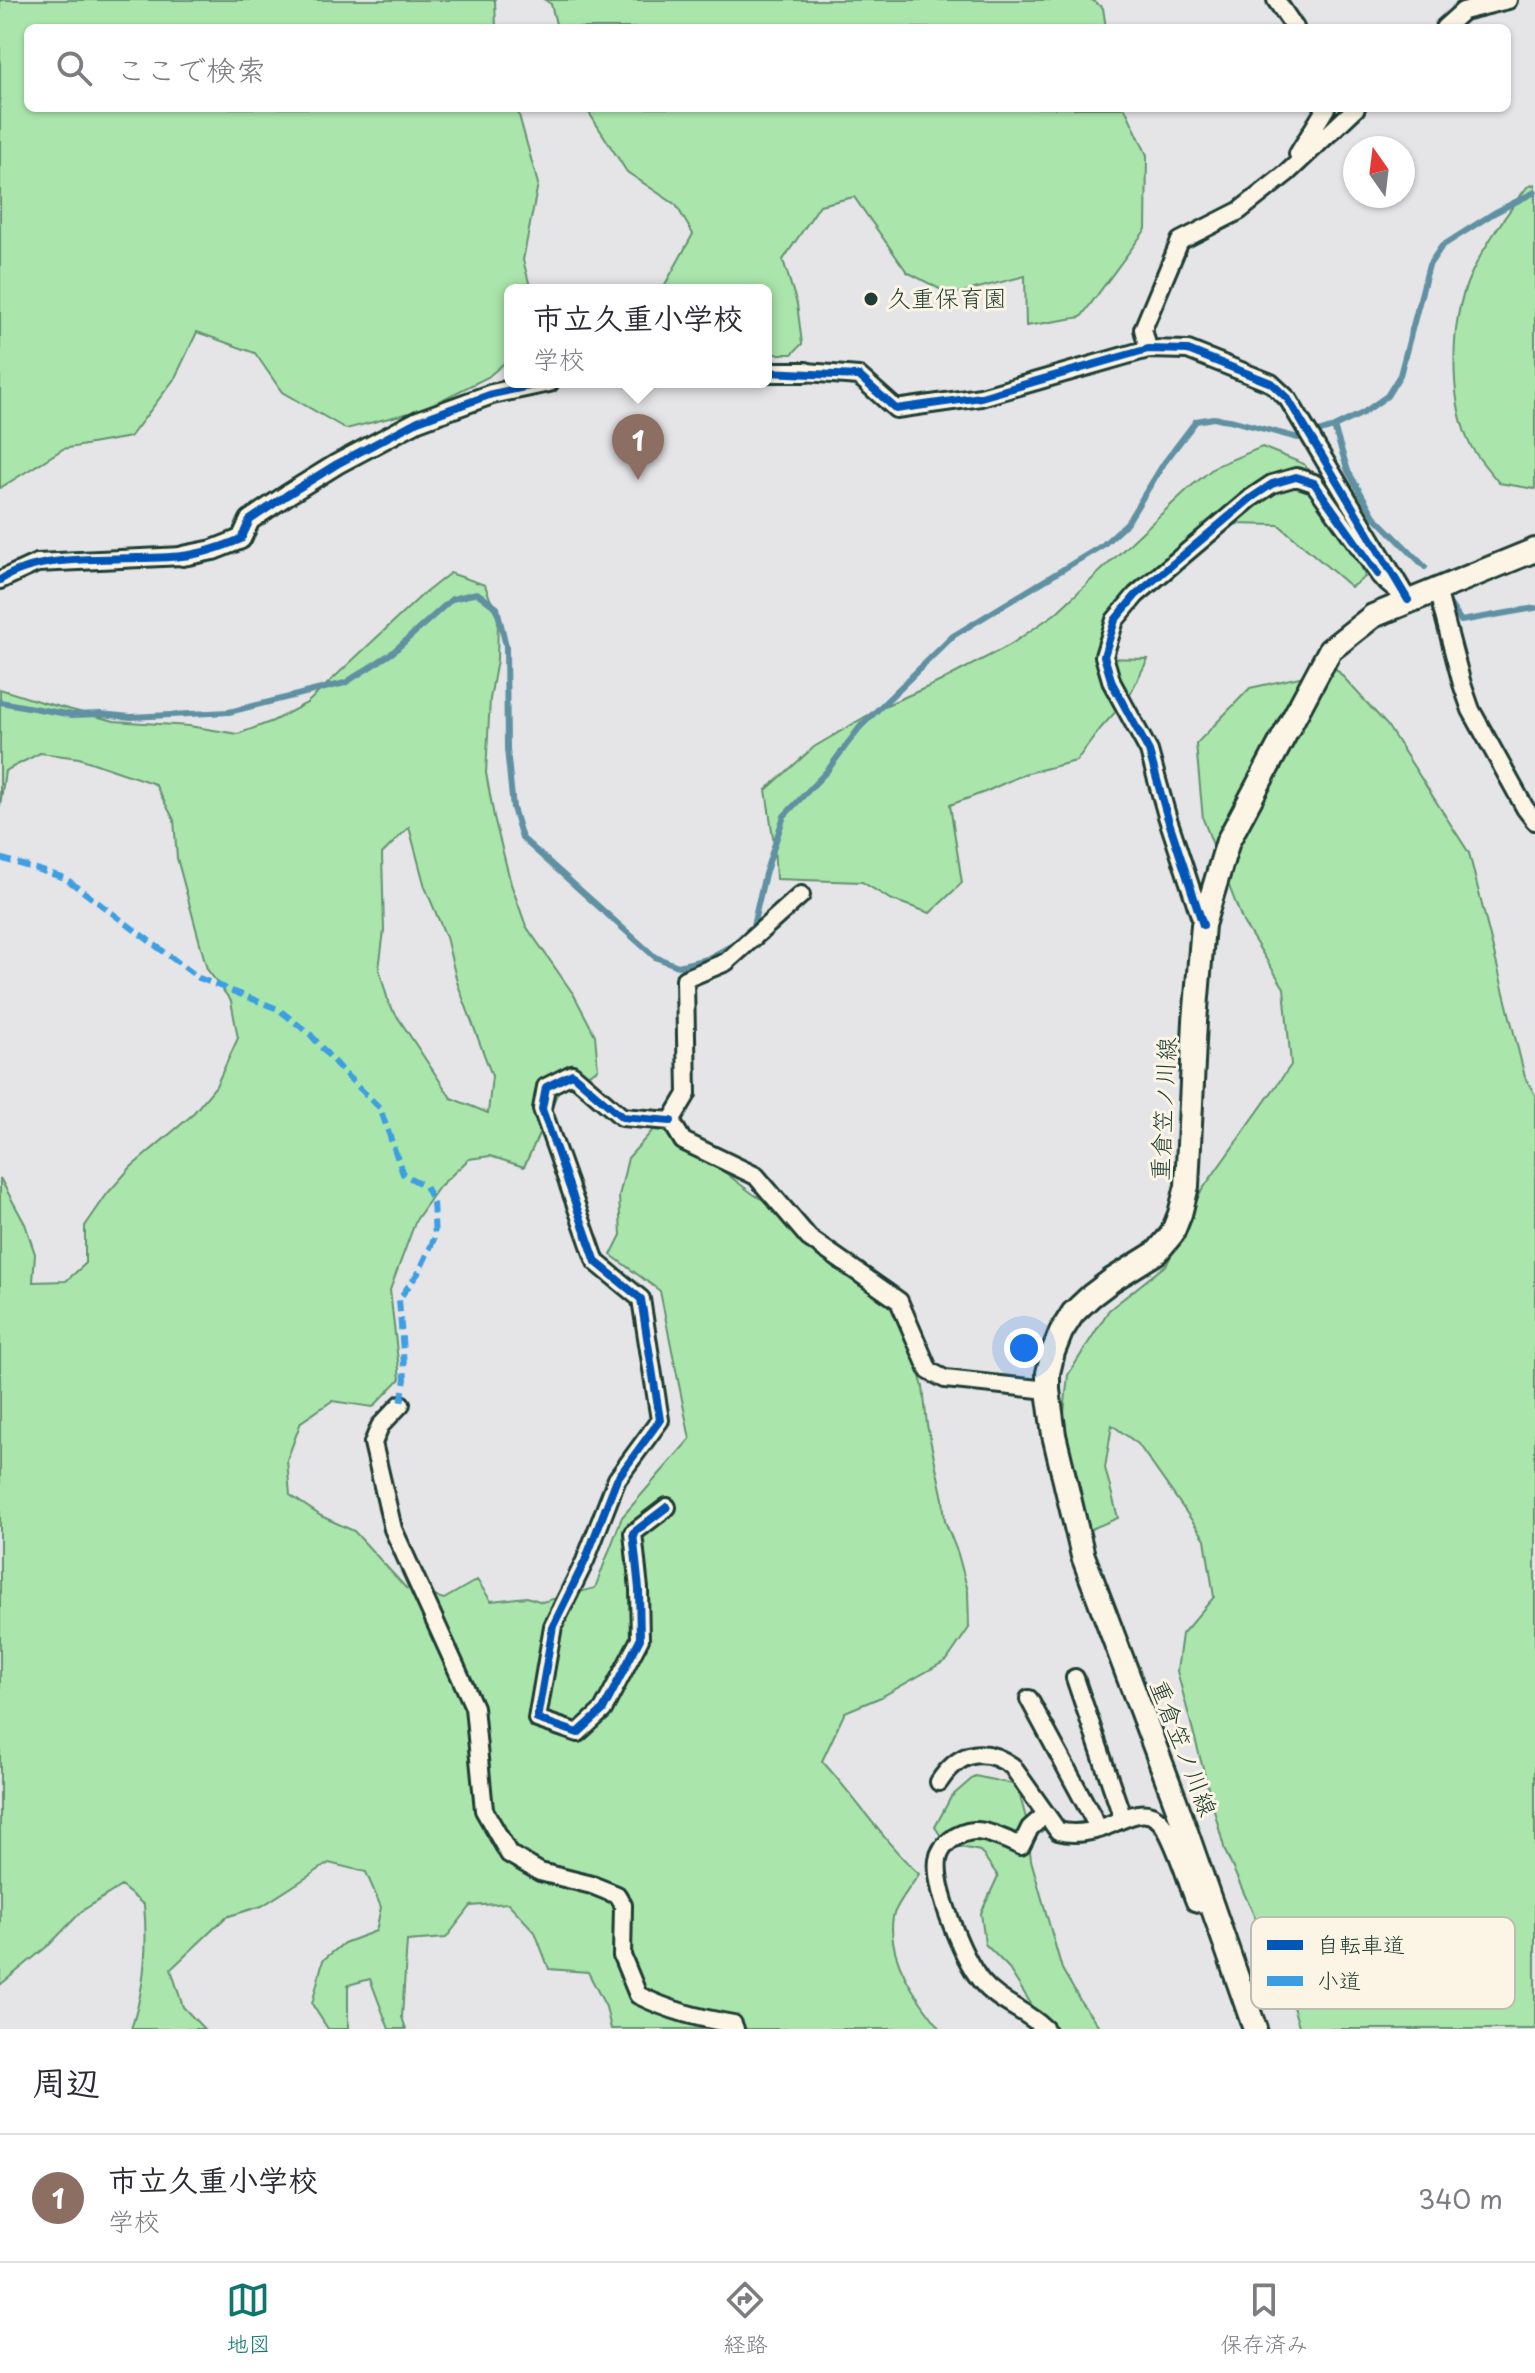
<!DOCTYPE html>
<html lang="ja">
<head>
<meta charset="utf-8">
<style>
  body { margin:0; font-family:"Playpen Sans","Klee One",sans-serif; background:#f7f7f7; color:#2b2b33 }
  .compass { position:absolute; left:1343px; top:136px; width:72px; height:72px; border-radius:50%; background:#fff; box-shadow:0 2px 6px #0004; rotate:346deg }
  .you { position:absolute; left:1024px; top:1348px; width:28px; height:28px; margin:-20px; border:6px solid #fff; border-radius:50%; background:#1a73e8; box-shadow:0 0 0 12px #1a73e833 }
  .badge { display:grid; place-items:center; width:52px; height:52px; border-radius:50%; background:#0f766e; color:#fff; font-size:26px; font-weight:700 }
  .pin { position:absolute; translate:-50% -66px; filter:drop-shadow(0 2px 4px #0008) }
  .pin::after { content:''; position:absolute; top:42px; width:28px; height:24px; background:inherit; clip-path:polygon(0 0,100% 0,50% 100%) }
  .popup { position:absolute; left:504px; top:284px; width:268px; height:104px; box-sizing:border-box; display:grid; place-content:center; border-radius:12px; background:#fff; filter:drop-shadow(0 2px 6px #0005); font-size:26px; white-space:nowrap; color:#7c7c81 }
  .popup b { font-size:30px; color:#2b2b33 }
  .popup::after { content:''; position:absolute; left:50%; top:100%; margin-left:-16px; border:16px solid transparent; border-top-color:#fff }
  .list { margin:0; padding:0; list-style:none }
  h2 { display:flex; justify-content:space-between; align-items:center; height:104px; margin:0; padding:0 32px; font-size:34px }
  h2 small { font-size:26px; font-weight:400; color:#7c7c81 }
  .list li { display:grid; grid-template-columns:52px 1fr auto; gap:24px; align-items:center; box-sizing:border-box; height:128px; padding:0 32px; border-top:2px solid #e1e1e2 }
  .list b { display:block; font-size:30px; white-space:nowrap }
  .list p { margin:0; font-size:26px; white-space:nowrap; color:#7c7c81 }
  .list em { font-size:26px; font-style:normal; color:#7c7c81 }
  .icon { flex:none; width:44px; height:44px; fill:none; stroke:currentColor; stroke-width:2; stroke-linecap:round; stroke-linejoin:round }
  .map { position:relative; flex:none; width:1535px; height:2029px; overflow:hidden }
  .search { position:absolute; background:#fff; box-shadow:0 2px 6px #0004; left:24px; right:24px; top:24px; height:88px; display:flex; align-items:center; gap:20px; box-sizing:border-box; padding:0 28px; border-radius:12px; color:#7c7c81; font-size:30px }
  .sheet { height:232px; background:#fff }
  nav { display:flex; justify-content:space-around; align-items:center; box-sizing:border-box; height:112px; border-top:2px solid #e1e1e2; background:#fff; font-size:22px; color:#7c7c81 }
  nav a { display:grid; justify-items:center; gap:4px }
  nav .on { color:#0f766e }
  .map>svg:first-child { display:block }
  .green { fill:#aae6ac; stroke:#649270; stroke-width:2; fill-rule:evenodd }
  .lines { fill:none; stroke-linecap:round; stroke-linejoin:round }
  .stream { stroke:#6091a2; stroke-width:6 }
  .minor-casing { stroke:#1f3d34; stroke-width:22 }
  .tertiary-casing { stroke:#1f3d34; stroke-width:24 }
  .secondary-casing { stroke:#1f3d34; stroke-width:28 }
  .minor { stroke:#fcf5e5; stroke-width:16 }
  .tertiary { stroke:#fcf5e5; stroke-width:18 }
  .secondary { stroke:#fcf5e5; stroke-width:22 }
  .quiet { stroke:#3c9ee2; stroke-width:6; stroke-dasharray:12 6; stroke-linecap:butt }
  .cycleway-casing { stroke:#fcf5e5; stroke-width:13 }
  .cycleway { stroke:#0057b8; stroke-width:8 }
  .poi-dot { fill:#1f3d34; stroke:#fcf5e5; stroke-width:3 }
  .labels { text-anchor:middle; stroke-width:6; stroke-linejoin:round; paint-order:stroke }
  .poi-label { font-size:24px; fill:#1f3d34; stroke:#fcf5e5; text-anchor:start }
  .street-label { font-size:24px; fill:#1f3d34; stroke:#fcf5e5 }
  .key { fill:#fcf5e5; stroke:#babeb0; stroke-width:2 }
  .key-label { font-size:22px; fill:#1f3d34 }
</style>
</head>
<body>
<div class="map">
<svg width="1535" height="2029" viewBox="0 0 1535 2029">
  <rect width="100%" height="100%" fill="#e5e5e8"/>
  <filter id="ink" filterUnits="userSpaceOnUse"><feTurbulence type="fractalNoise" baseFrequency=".0125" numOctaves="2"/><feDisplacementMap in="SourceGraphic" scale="16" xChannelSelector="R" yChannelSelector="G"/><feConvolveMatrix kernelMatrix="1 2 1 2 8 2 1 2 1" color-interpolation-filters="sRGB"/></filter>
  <g filter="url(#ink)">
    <path class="green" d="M0,0H495L496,28H28V108H517L538,184L523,260L531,290H510V358L488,377L421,410L346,429L282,392L255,353L197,332L175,378L130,437L63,449L0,488Z
      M545,0H1092L1103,8L1106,28H557L551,4Z
      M586,108H1125L1147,155L1146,229L1081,317L1026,326L1025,276L951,295L907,272L854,197L820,205L783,260L797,304L802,344L792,354H766V290H662L693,234L676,205L627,172Z
      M1535,184V489L1499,483C1489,470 1473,454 1467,438C1450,395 1450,324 1468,281C1483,246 1505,217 1527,187Z
      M1262,447L1304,464L1332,504L1354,545L1365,577L1351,587L1279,525L1233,524L1138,589L1101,658L1148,659L1128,698L1101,728L1076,761L1024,774L985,792L950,805L962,883L930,913L890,899L862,882L776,879L774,844L766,790L814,747L882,707L939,682L1010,645L1056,613L1189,488L1216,466Z
      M450,573L485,585L498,620L497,660L490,699L486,773L494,817L511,884L526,926L574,995L595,1035L598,1069L559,1090L524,1167L490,1156L469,1159L439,1187L416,1220L390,1290L400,1379L373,1407L332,1401L301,1422L287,1460L290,1495L321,1516L354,1531L406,1588L444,1599L477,1580L491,1601L527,1597L542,1602L595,1588L622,1517L690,1439L660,1291L611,1255L621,1235L619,1196L628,1158L653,1130L691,1135L723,1171L753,1194L784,1212L871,1286L896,1314L912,1349L923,1387L927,1425L943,1499L945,1521L958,1554L968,1591L969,1628L947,1660L881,1697L845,1712L822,1761C856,1798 882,1840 919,1874C912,1885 895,1906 893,1917C886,1958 917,1999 941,2029H611L606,2007L588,1972L549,1969L535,1932L508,1903L471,1906L446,1938L407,1941L402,2017L406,2029H389L370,1979L348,1985V2029H328L312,2004L323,1960L344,1943L376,1931L381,1907L366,1872L329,1863L262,1906L226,1917L171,1969L183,2007L204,2029H131C145,1988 148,1948 144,1905L121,1886L82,1911L50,1944L0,1985V1178L25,1224L35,1254L33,1282L66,1281L85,1264V1226L107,1194L131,1167L191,1116L216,1086L238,1038L231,1001L207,969L177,858L174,820L155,784L79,758L40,753L5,771L0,806V689L41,702L114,721L189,726L238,734L273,721L307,703L421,596ZM409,827L425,887L446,937L457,982L492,1076L488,1113L451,1098L389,1004L379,969L384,931L382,854Z
      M1336,669L1387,725L1469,853L1525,1077L1535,1095V2029H1300L1288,1991L1225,1851L1177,1671L1182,1634L1214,1597L1205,1539L1138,1444L1112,1425L1105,1468L1118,1518L1089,1530L1060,1451L1068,1375L1109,1310L1167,1264L1200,1193L1291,1065L1284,988L1243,922L1203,819L1196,744L1250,688Z
      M975,1776L1017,1785L1027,1822L1031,1860L1062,1969L1081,2002L1101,2029H1041L1028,1999L1007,1966L985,1944L981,1913L998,1876L980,1851L946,1844L935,1827L951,1797Z"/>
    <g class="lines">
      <path class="stream" d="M1334,427L1348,471L1374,516L1425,567
        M1449,603L1461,621L1535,608
        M0,702L72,715L100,714L131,717L229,712L345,683L392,653L452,599L477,593L497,608L506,646L507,749L513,808L522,838L655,957L678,966L707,959L733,945L753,926L765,874L784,816L827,771L860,727L953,636L1103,545L1127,523L1164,463L1196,421L1213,418L1230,420L1298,438L1334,427L1363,413L1387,396L1400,375L1429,265L1442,246L1494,213L1535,192"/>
      <g class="minor-casing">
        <path id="minor" d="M1276,0L1295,28
          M1444,28L1463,11L1508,0
          M1298,154L1326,108
          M1148,349L1143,329L1180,241L1239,211L1287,173L1356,108
          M806,372L859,376L896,409L981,397L1148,349L1188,350L1271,383L1288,399L1408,600
          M0,580L37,563L183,556
          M1437,589L1462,684L1471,710L1525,808L1535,821
          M801,895L726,962L685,979L687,1094L671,1121L683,1141L756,1176L809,1238L899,1301L929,1371L945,1379L1048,1390
          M1203,925L1167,816L1149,751L1112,683L1104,656L1115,620L1136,595L1251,498L1272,484L1296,477L1314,483L1380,576L1398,591
          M401,1404L380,1426L373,1443L393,1529L474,1707L484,1810L509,1854L540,1872L592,1885L617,1895L623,1905L622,1956L638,1995C670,2011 699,2018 733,2024L735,2029
          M667,1507L633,1533L639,1589L640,1639L603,1710L578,1733L537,1719L553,1626L585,1561L617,1479L660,1420L641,1299L596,1262L542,1109L546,1087L572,1074L622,1117L671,1121
          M1075,1678L1123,1819
          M1029,1699L1099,1829
          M939,1782C958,1753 982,1745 1012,1766L1058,1831C1074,1835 1087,1833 1102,1828C1126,1819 1150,1799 1167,1831C1179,1853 1186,1879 1195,1902L1213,1907
          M1045,2029C1026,2010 999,2003 981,1981C963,1958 934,1889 938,1860C940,1844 959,1832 974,1831C987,1830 1009,1841 1021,1846L1030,1828L1046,1814"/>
      </g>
      <g class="tertiary-casing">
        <path id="tertiary" d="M766,372H806
          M183,556L213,550L241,539L250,520L287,495L337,464L418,421L492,394L549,382"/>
      </g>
      <g class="secondary-casing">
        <path id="secondary" d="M1255,2029L1176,1803L1083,1556L1054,1435L1048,1390V1373L1053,1352L1061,1332L1073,1313L1091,1296L1112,1280L1157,1252L1172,1234L1180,1214L1187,1186L1195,1021L1203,925L1228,841L1330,650L1373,616L1535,550"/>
      </g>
      <use href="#minor" class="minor"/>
      <use href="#tertiary" class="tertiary"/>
      <use href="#secondary" class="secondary"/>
      <path class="quiet" d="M0,858L65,878L199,978L278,1009L310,1034L342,1071L380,1108L403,1174L425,1186L433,1202L435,1237L419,1272L399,1299L405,1379L401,1404"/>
      <g class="cycleway-casing">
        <path id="cycleway" d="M766,372L859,376L896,409L981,397L1148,349L1188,350L1271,383L1288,399L1408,600
          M0,580C44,550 129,562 182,556C203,554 222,547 241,539L250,520L287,495L337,464L418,421L492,394L549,382
          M1203,925L1167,816L1149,751L1112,683L1104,656L1115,620L1136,595L1251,498L1272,484L1296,477L1314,483L1378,574
          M667,1507L633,1533L639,1589L640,1639L603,1710L578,1733L537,1719L553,1626L585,1561L617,1479L660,1420L641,1299L596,1262L542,1109L546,1087L572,1074L622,1117L671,1121"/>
      </g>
      <use href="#cycleway" class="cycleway"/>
    </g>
  </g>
  <circle class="poi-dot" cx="871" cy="299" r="8"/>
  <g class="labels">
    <g class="poi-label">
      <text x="887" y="307">久重保育園</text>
    </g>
    <g class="street-label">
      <text transform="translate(1164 1109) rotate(-87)" y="8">重倉笠ノ川線</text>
      <text transform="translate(1183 1748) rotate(69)" y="8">重倉笠ノ川線</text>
    </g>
  </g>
  <rect x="1251" y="1917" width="264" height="92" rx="12" class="key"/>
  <rect x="1267" y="1940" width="36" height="10" fill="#0057b8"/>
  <rect x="1267" y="1976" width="36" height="10" fill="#3c9ee2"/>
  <g class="key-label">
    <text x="1317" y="1953">自転車道</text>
    <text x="1317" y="1989">小道</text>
  </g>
</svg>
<svg class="compass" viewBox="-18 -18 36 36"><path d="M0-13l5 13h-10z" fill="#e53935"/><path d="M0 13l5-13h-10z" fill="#7c7c81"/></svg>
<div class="you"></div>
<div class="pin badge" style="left:638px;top:480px;background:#8d6e63">1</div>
<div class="popup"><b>市立久重小学校</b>学校</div>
<div class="search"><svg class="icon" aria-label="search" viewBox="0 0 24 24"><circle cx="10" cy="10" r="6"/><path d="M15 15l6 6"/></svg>ここで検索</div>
</div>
<section class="sheet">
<h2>周辺<small></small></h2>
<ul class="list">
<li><span class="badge" style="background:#8d6e63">1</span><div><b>市立久重小学校</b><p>学校</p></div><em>340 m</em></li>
</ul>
</section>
<nav>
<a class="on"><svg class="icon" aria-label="map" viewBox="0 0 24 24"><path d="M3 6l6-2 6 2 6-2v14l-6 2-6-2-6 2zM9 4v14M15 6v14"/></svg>地図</a>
<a><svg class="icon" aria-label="directions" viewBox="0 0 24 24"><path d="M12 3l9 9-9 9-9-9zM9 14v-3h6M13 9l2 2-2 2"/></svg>経路</a>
<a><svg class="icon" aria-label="saved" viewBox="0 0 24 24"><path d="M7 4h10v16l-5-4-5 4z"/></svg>保存済み</a>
</nav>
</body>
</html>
